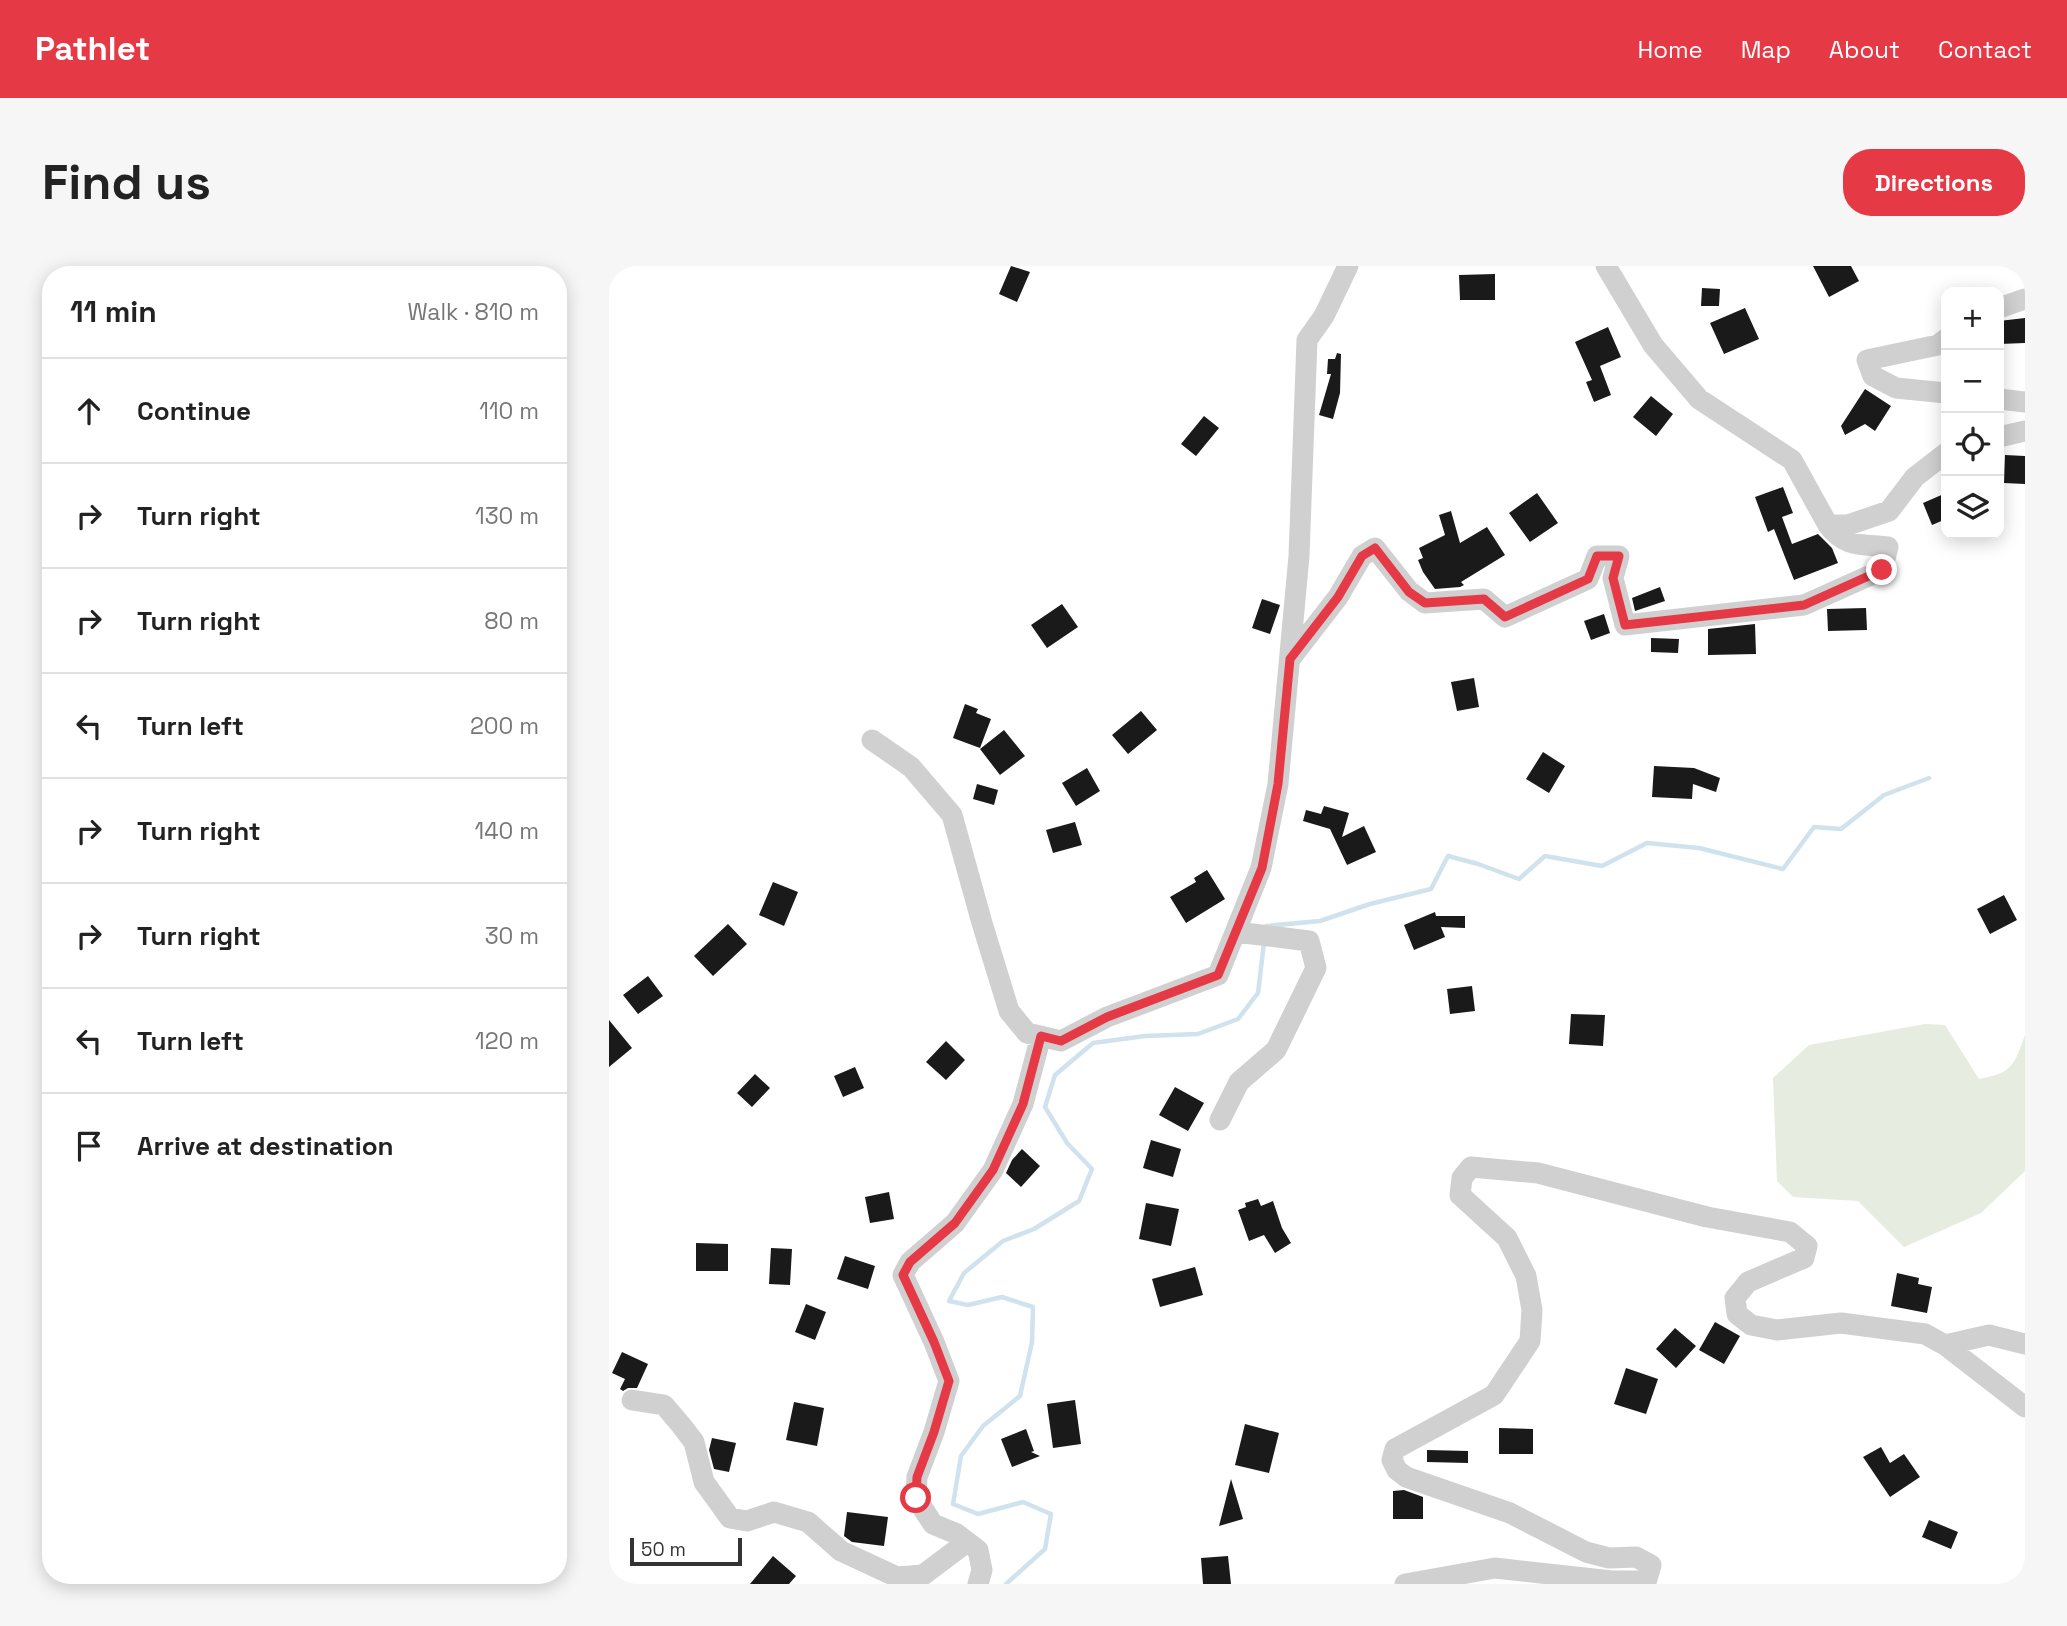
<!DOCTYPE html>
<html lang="en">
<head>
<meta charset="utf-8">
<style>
  body { margin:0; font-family:"Space Grotesk",sans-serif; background:#f6f6f6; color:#222 }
  .controls { position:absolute; right:21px; top:21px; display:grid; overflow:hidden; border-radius:14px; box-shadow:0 4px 18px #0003 }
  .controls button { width:63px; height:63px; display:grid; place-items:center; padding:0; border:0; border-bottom:2px solid #e0e0e0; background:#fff; color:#222; font:35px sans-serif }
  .scale { position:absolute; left:21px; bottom:18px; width:112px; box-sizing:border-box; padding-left:7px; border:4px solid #333; border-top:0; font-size:19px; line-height:24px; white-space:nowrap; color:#333; -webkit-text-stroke:5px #fff; paint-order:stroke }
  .stop { position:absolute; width:21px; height:21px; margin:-16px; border:5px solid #e63946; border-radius:50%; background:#fff }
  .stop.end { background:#e63946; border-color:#fff; box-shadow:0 2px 7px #0008 }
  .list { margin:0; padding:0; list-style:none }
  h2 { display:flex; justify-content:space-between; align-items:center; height:91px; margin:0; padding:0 28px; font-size:30px }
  h2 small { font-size:23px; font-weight:400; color:#767676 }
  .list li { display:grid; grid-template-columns:46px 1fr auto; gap:21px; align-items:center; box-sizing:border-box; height:105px; padding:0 28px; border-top:2px solid #e0e0e0 }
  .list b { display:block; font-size:26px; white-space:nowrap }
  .list em { font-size:23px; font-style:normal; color:#767676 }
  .icon { flex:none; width:38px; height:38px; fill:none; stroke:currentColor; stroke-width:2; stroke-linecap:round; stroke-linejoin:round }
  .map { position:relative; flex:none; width:1416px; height:1318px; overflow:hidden; border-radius:28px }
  header { display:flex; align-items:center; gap:42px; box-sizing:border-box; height:98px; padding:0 35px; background:#e63946; color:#fff }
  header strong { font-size:33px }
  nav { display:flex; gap:38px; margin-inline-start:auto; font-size:24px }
  .intro { display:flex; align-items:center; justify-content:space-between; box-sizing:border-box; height:168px; padding:0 42px }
  h1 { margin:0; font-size:49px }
  .button { padding:18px 32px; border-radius:28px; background:#e63946; color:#fff; font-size:24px; font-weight:700 }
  main { display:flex; gap:42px; padding:0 42px }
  aside { flex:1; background:#fff; border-radius:28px; box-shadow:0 4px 18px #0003 }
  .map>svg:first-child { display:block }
  .green { fill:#e6ecdf }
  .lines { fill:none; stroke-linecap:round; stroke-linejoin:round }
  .stream { stroke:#cfe2ee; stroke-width:4.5 }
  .building { fill:#1a1a1a }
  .minor { stroke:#d0d0d0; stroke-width:21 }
  .route { stroke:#e63946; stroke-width:9 }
</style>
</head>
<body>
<header>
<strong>Pathlet</strong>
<nav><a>Home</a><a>Map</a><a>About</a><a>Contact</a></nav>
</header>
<div class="intro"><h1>Find us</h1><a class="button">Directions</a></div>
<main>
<aside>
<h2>11 min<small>Walk · 810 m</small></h2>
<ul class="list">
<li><svg class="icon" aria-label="ahead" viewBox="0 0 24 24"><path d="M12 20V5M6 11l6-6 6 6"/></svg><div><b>Continue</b></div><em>110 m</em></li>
<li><svg class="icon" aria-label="right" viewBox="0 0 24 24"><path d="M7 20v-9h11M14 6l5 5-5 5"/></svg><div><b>Turn right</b></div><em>130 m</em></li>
<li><svg class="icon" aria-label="right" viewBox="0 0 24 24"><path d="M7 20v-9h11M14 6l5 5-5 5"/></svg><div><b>Turn right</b></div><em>80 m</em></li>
<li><svg class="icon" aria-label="left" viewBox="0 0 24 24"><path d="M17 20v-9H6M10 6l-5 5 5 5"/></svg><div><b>Turn left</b></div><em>200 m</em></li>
<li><svg class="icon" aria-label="right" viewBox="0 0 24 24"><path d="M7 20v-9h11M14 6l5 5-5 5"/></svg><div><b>Turn right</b></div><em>140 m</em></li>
<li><svg class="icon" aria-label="right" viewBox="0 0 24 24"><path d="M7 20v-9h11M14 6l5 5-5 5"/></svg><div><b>Turn right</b></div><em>30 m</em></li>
<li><svg class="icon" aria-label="left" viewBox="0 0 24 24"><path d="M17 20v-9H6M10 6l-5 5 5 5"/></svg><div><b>Turn left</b></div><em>120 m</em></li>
<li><svg class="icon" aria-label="arrive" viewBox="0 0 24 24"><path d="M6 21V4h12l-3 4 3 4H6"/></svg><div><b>Arrive at destination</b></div></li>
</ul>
</aside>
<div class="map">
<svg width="1416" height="1318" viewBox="0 0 1416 1318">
  <rect width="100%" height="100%" fill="#fff"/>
  <path class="green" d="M1316,758L1336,759L1370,813C1404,807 1405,799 1416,769V905L1372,947L1295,981L1249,935L1184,931L1168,915L1164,812L1200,779Z"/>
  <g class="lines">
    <path class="stream" d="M657,662V660L711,655L761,638L822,623L839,590L869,598L910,613L936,590L993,600L1038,577L1090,582L1174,603L1205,561L1232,563L1275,529L1320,512
      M397,1318L436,1283L442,1248L414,1236L369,1248L344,1238L352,1190L374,1160L411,1130L423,1076L424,1041L393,1031L359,1039L340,1035L355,1007L394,975L425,963L470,935L483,903L458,877L436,841L446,809L484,777L536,770L589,768L629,753L649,727L655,677"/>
  </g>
  <path class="building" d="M402,0L421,6L408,36L390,28Z
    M1204,0H1242L1250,15L1220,31Z
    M886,8V34H851L850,9Z
    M1093,22L1111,23L1110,40H1092Z
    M1136,42L1150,73L1115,88L1101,57Z
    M1416,52V77L1390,78V55Z
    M999,61L1012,91L991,100L1002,129L985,136L977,116L983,114L966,76Z
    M728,87L732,88L731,127L724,153L710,149L722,108H718L719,93H726Z
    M1256,123L1282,140L1266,165L1256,158L1236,169L1232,160Z
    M1042,130L1064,148L1047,170L1024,151Z
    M595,150L610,162L587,190L572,178Z
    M1396,189L1416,190V218L1395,217Z
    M1174,221L1184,247L1173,251L1183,278L1209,268L1223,282L1229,297L1185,314L1165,263L1159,266L1146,231Z
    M928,227L949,257L921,276L900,247Z
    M1337,227V253L1323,259L1314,237Z
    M842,245L851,277L878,261L896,289L852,316L855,319L851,321L826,323L814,306L809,294L814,292L810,282L836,269L830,249Z
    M1051,321L1056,335L1026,345L1023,332Z
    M653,333L671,339L661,368L643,362Z
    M453,338L469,361L438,382L422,359Z
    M1257,342L1258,364L1219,365L1218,343Z
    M995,348L1001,367L982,374L975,355Z
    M1146,358L1147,388L1099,389V363Z
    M1042,372L1070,373L1069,387L1042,386Z
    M865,412L870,441L848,445L842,416Z
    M356,438L369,443L367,447L382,453L371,482L344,472Z
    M532,445L548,464L519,488L503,469Z
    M395,464L416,490L391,509L371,483Z
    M934,486L956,500L940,527L917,513Z
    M1045,500L1085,502L1111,512L1107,526L1084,518L1083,533L1043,531Z
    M478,502L491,525L467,540L453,517Z
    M368,518L389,524L385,539L364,533Z
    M715,540L740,547L733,571L755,560L767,586L738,599L721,563L694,555L697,544L712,548Z
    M466,556L473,579L444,587L437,564Z
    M598,604L616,633L577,657L561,631L587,616L585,612Z
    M164,616L189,626L175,660L150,649Z
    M1395,629L1408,654L1381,668L1368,643Z
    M826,646L827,650H856V662L832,661L836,671L805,684L795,659Z
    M119,658L138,678L104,710L85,690Z
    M39,710L54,730L29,748L14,729Z
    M863,720L866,745L841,748L838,723Z
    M962,748L996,749L994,780L960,778Z
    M0,754L23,782L0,801Z
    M337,775L356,794L337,814L317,796Z
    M246,801L255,822L234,831L225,810Z
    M146,808L161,822L143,841L128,827Z
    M566,821L595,837L579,865L550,849Z
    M542,874L572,883L564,911L534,902Z
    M413,883L431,900L412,921L397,907L403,894Z
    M280,926L285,953L261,957L256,931Z
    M649,933L652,940L664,935L673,962L682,977L666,987L655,969L640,975L629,944L637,941L636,937Z
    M537,937L570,943L562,980L530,973Z
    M87,977L119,978V1005H87Z
    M162,982L183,983L181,1019L160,1018Z
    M236,990L266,1000L259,1023L228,1013Z
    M586,1001L594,1029L551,1041L543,1013Z
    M1288,1007L1310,1012L1309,1018L1323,1021L1318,1047L1282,1040Z
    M197,1038L217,1046L206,1074L186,1066Z
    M1106,1056L1131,1070L1115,1098L1090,1084Z
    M1066,1062L1087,1080L1067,1102L1047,1083Z
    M13,1086L39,1098L28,1122H19L14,1125L11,1123L16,1113L3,1107Z
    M1017,1102L1049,1113L1037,1148L1005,1138Z
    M466,1134L472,1178L444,1182L438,1138Z
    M185,1136L215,1142L208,1180L177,1174Z
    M636,1158L670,1167L660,1207L626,1199Z
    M890,1162L924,1163V1188H890Z
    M417,1163L425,1185L422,1186L431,1190L403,1201L392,1173Z
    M103,1172L127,1177L120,1206L105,1203L100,1184Z
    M1272,1181L1281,1197L1295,1188L1311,1211L1281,1231L1254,1191Z
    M818,1184L859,1185V1197L818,1196Z
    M622,1213L634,1253L610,1260Z
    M795,1224L814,1231V1253H784V1225Z
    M238,1246L279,1251L275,1280L243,1276L235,1270Z
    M1320,1254L1349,1266L1342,1283L1313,1271Z
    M164,1290L187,1310L180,1318H141Z
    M619,1290L622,1318H594L592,1292Z"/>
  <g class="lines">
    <path class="minor" d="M997,0L1044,79L1090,133L1183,194L1219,259H1239L1280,245L1306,211L1337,187
      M1390,42L1416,33
      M1337,73L1329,79L1258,94L1264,110L1287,122L1337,127
      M1390,133L1416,136
      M1390,171L1416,165
      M681,393L729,331L753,290L766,282L800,325L816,337L875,333L896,351L979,313L988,290H1010L1004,312L1016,359L1195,339L1273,304L1279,281C1253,278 1236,282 1219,259
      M263,474L302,501L343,549L373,657L400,745L418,767L452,775L498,751L609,709L652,602L669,518L690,290L698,74L715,50L739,0
      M611,854L630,816L667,784L707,702L700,675L627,666
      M1336,1079L1380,1069L1416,1078
      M23,1134L55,1139L72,1159L85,1176L95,1216L121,1252L138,1255L165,1246L199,1256L232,1285L288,1311L314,1309L358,1276
      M369,1318L373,1304L369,1284L348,1268L324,1258L307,1232L308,1211L325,1166L340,1115L325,1076L294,1009L301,996L346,957L384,904L414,838L432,770
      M796,1318L886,1302L1003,1315H1029L1038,1313L1042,1299L1027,1291L1000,1292L977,1286L901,1247L797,1211L788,1204L783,1194L786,1183L885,1129L921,1075L923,1044L917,1010L898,972L851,929L853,912L862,901L929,907L1098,951L1181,966L1198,980L1195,992L1139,1016L1126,1032L1128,1048L1142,1059L1168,1064L1232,1057L1316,1068L1336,1079L1416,1141"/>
  </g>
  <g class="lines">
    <path class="route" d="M307,1232L308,1211L325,1166L340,1115L325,1076L294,1009L301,996L346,957L384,904L414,838L432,770L452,775L498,751L609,709L653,602L669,518L681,393L729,331L753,290L766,282L800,326L816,337L875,333L896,351L979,313L988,290H1010L1004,312L1016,359L1195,339L1273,304"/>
  </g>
</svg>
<div class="controls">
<button>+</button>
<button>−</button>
<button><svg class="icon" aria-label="locate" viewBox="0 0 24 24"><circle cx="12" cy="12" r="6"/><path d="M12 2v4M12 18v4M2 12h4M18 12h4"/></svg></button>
<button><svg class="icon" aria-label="layers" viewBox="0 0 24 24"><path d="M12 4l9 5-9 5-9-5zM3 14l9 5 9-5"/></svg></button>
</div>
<div class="scale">50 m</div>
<div class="stop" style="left:307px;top:1232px"></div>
<div class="stop end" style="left:1273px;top:304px"></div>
</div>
</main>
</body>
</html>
